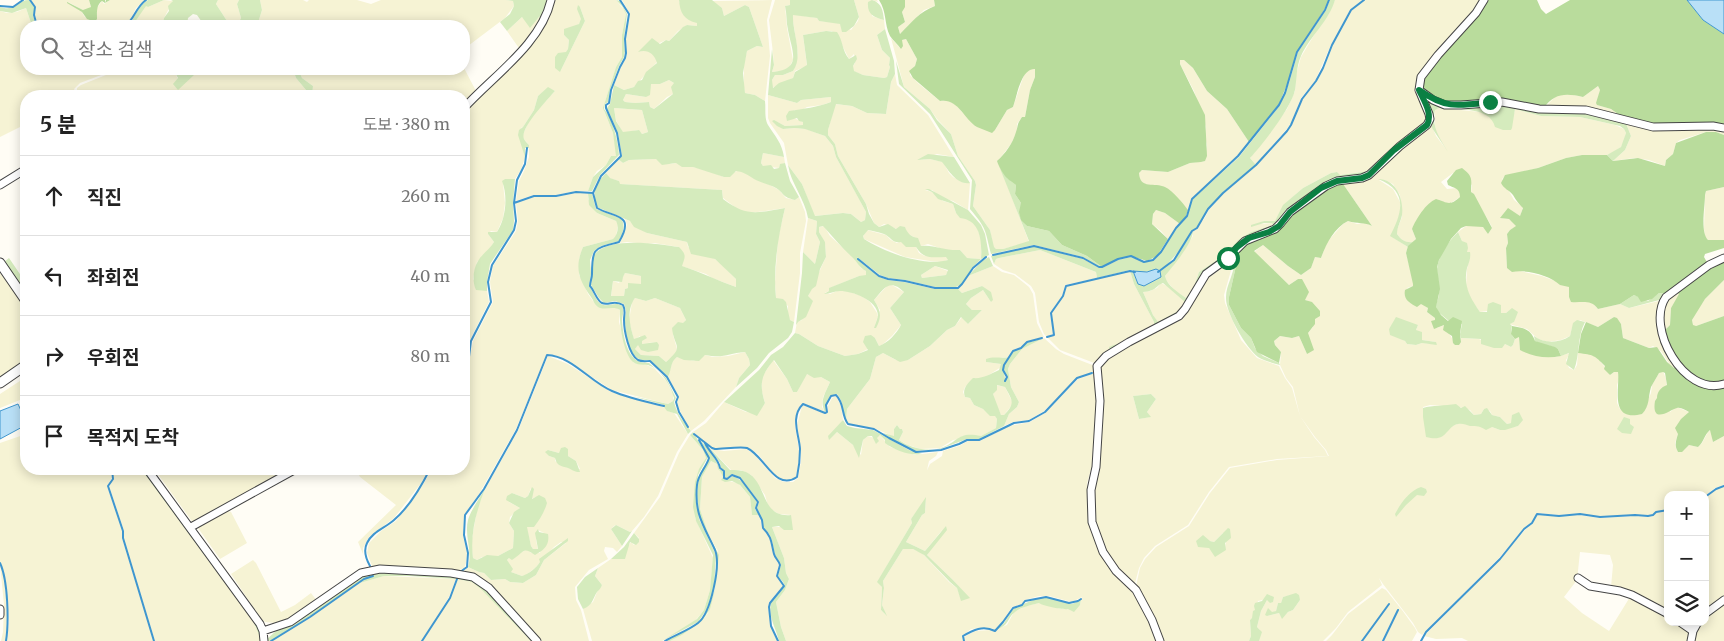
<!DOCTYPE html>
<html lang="ko">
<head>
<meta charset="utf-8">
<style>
  body { margin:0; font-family:Merriweather,"Noto Sans KR",serif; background:#f2f2f2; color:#222 }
  .controls { position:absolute; right:15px; bottom:15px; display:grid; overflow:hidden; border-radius:10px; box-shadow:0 2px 12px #0003 }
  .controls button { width:45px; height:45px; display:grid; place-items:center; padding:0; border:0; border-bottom:1px solid #e0e0e0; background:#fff; color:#222; font:25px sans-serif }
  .stop { position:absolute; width:15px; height:15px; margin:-11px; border:4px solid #0b8043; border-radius:50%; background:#fff }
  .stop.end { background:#0b8043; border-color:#fff; box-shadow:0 1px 5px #0008 }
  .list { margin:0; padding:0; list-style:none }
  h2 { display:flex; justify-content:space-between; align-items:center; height:65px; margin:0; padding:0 20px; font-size:21px }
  h2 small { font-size:16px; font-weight:400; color:#767676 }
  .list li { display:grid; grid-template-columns:32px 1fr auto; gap:15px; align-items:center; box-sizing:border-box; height:80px; padding:0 20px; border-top:1px solid #e0e0e0 }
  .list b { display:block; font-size:19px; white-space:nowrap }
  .list em { font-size:16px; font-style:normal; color:#767676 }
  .icon { flex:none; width:28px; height:28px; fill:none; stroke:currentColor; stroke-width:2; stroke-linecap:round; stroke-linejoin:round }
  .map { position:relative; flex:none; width:1724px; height:641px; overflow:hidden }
  .search { position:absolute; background:#fff; box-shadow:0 2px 12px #0003; left:20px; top:20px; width:450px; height:55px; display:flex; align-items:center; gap:12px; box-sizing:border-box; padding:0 18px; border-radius:20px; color:#767676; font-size:19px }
  .panel { position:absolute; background:#fff; box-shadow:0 2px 12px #0003; left:20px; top:90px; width:450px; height:385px; border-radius:20px }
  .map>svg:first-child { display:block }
  .farmland { fill:#f6f3d4; fill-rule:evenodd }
  .green { fill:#d5ebbd; fill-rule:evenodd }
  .forest { fill:#b9dc9c }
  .water { fill:#b9e0f7; stroke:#3f96cf }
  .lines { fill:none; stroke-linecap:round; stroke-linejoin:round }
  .stream { stroke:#3f96cf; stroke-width:2 }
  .minor-casing { stroke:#444; stroke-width:9 }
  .tertiary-casing { stroke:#444; stroke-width:11 }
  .minor { stroke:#fff; stroke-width:7 }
  .tertiary { stroke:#fff; stroke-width:9 }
  .route { stroke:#0b8043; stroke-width:6 }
</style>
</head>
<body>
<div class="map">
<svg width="1724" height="641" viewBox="0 0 1724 641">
  <rect width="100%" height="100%" fill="#fffdf5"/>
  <path class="farmland" d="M31,0H89L91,7L86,10H83L68,2L82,12L84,16L91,21L95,22L97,19V8L102,1L104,4L110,0H145L136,8L130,21L124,26H38L35,15L36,7Z
    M164,0L173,1L164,18L162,26H131L146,5L148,7Z
    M218,0H239L237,4L241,18L237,26H232L234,23L227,21L216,4Z
    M260,0H303L307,2L309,0H357L371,4L381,0H506L513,1L514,6L505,18L464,49V26H257L262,10Z
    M553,0H616L625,11L626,14L622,35V57L616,67L604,105V111L613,133L617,156H611L606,165L597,171L593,177L588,191H576L556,195H533L516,201L519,181L524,171L529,157V145L523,138V134L531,117L555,91L548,88L538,96L534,110L523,127L521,128L525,157L521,170L515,179H505L503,183L505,203L503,218L497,232L491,231L488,234L494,242L488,252L477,262L473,279L483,289L487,291L489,302L470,340L467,357V389L464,401V111L523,53ZM580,7L585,21L560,72L568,49L569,40L564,35L579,24L582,19L579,14Z
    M622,0H679V2L698,23L697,26L687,25L678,31L669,41L666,40L640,52L644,50L649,51L654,55L657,62L634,87L624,90L614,85L621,67L626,58L627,53L626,39L630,14Z
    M772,0L767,20L770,56L765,101L755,95L745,93L744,88V64L747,51L757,46L763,47L749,7L745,5L724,16L722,8L712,1Z
    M775,0H790V5L785,6L787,28L793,60L789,68L784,71L772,72L774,65L773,53L769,20Z
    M854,0H877L878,2L872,0V16L884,20L885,29L877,35L882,50L890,58L889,65L890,67L887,77L884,78L863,75L853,71V66L855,63L854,54L849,59L842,45L832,31H826L803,35L807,66L795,71L793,78L772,88V80L775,75H783L793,71L798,54L792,14L817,18L819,21L836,22L851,30L858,21L859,17Z
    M905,0H934L935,6L924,10L900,34L898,27L905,22L902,12Z
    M1335,0H1363L1350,10L1331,45L1315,81L1301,98L1291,124L1256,165L1250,158L1287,109L1295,91L1296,75L1301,57L1320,25L1328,15Z
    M1364,0H1483L1429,119L1370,171L1339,175L1337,172L1331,173L1303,188L1287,202L1275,221H1264L1259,224L1272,223L1273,224L1271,227L1251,232L1238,240L1226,254L1199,272L1194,287L1186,298L1175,291L1166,280L1165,276L1183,252L1193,236V231L1204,219L1209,210L1223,193L1269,153L1292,125L1302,99L1316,81L1324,68L1332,45L1351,10Z
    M26,8L32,26H26V69H117L80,83L74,89L78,96H26V124L0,137V11L7,13L17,12Z
    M546,15L521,51L507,31L522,17L533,23L539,17Z
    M891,38L901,49L902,40L906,39L917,59L915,66L910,71V75L919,84L940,101H949L956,105L962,112L995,130L1007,110L1013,107L1025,72L1031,69H1035V77L1030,90L1025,117H1022L1017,124V132L1011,144L998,161L1029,242L1003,249H996L993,247L990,230L973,206L976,185L975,181L958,156L951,134L937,119L930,109L904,87Z
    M1180,60H1184L1193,68L1207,91L1227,109L1249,142L1238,156L1191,199L1188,210L1167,189L1161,186L1147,185L1142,182L1139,178V173L1142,170L1168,172L1190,163L1205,161L1207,145L1205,137L1206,127L1194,91L1180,64Z
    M464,68L477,93L464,106V96H312L313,86L302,78L298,69Z
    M121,69H173L178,79L194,75L190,69H293L296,78L306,90L307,96H80L77,91V88L81,85Z
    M895,74L897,85L928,115L954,157L937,154L918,160L930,159L943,162L949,173L953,177L964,183H970L968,210L953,201L942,198L932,190H925L932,192L943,201L953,204L956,213L976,224L981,239V259L966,258L960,250L948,251L928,244L921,246L914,237L892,227L884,224L879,227L874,223L866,204L838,156L835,144L828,135V130L835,104L852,106L867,113L886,114L891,82Z
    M669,80L674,83L673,94L667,97L654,109L650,107L649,102L635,103L625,102L623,100L626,94L646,97L651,84H660Z
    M1598,86L1600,90L1597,105L1611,109L1625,119L1544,108L1554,98L1558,95L1570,94L1583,97Z
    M768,95L797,103L801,100L831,97V102L822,105L807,107L800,111L794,110V118L803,122L804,125L785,126L777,122L783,129L795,128L806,129L825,136L833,146L836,157L858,197L866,212L865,220L861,222L851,214L843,213L814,216L802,184L788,165L784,143L770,123L768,118Z
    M614,108L642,110L648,132L642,134L638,130L623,133L616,120Z
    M1439,108L1481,112L1486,114L1494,121L1514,114L1515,109L1541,116L1580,117L1615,125L1624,129L1626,133L1624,141L1621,147L1614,152L1607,155H1582L1566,158L1538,168L1505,176L1502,179L1514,200L1523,207L1520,217L1501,218L1509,219L1517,226L1510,230L1507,234L1508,243L1506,248L1507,268L1542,276L1558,282L1560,285H1567L1569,287V297L1577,302L1588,301L1593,303L1598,309L1620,304L1629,308L1663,300L1661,332L1679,368H1674L1670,365L1661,351L1653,346L1649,348L1623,338L1621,324L1614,317L1598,327L1580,320L1572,328L1570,336L1561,340L1548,342L1538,339L1527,329L1509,324L1514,322V317L1510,310L1506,313H1501L1500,309L1480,312L1471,300L1466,286L1467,269L1470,256V252H1467L1458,232L1466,226L1479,225L1486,229L1488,234L1492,228L1491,225L1471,192L1472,185L1453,173L1441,182L1447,189L1457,188L1460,193V197L1451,203L1445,204L1440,200L1419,217L1412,229L1416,239L1413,242L1407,243L1400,238L1397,234V230L1402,217L1400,195L1393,184L1385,180H1379L1393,189L1400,202V215L1394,238L1408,247L1406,253L1414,284L1413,286L1407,288L1421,303L1428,308L1427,312L1435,318L1437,328L1444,325L1453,340L1461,342V338L1479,339L1499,348L1505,344L1511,347L1513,345L1515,339L1519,337L1520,349L1556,357L1570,353L1566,360L1569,368L1574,370L1573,372L1577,365L1578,353H1590L1595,355L1605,367L1610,375L1614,372H1618L1619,379L1617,385V403L1620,409L1628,414H1642L1651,393L1652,385L1659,373L1663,371L1666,379L1670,412L1675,408H1679L1689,412L1678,434L1675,443L1676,448L1678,452L1685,449L1689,445L1698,447L1702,443L1708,432L1711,430L1713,442L1724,436V485L1715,488L1705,496L1668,495V509L1655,512L1652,515L1648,516L1635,515L1600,517L1580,514L1559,515L1537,513L1532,522L1524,529L1499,558L1422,635L1418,632L1413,623L1383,584L1379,578L1382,585L1348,612L1336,628L1323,641H1259L1260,630L1257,627L1261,611L1267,600H1269L1274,597L1258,601L1253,618L1250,620L1251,636L1249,641H1160L1136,586L1140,568L1145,559L1156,547L1189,526L1210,493L1230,468L1277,460L1329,456L1326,450L1315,437L1300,416L1293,387L1286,378L1280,365L1281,352L1275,345L1274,341L1280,336L1292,338L1299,336L1307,354L1308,333L1313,327L1308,301L1305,300L1302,279H1298L1289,285L1254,252L1263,245L1288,266L1301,275L1311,268L1315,257L1321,258L1327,242L1343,224L1348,221L1357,224L1365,223L1372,226L1341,181L1362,179L1430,122L1436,136L1446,149L1436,133L1435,126V109ZM1393,324L1418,325L1416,330L1422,340L1436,342V344L1422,343L1416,345L1407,344L1405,341L1398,337L1389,329ZM1430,405L1459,407L1470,410L1474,415L1481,414L1484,409L1490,411L1492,415L1500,417L1507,424L1511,423L1518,426L1500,430L1492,427L1460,423L1452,426L1423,417V407ZM1223,533L1226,541L1225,548L1212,551L1209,548L1210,541L1214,542ZM1291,595L1300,600L1293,610L1288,612L1282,618L1279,613L1267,616L1276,611L1278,603H1281L1283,597Z
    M1625,121L1724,129V135L1716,132H1706L1680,140L1676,143L1673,154L1666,160L1665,166L1649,160L1634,158L1613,161L1625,150L1631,136Z
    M763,153L784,157L785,163L780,165L779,168L763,166L761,163Z
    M618,159L623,163L629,160L656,159L671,164L676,163L706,170L724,177L737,171H740L750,175L755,179L770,185L779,190L786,198L795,200L799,197L805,212L806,221L800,253V273L794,322L790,320L788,317V306L776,298L775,282L778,238L785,208L758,212H747L740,211L723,198L722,190L619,184V181L609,178L606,173Z
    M1724,187V240H1708L1705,237L1704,229L1705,195L1706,191Z
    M576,193H588V199L597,213L616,221L618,224L616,237L613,239L583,247L579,259V275L582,280L588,294L593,301L603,308L615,307L620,310L619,322L625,345L630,357L634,363L647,365L655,369L667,382L673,394V401L668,404L612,390L569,362L554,355L547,354L516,429L479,494L464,515L463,536L467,553L466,563L464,568L457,571L373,568L367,553L369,543L381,531L396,521L424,483L432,469H464V410L470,389V357L473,341L493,302L490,282L493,266L516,231L518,221L516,203L534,197H556Z
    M1156,210L1165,213L1180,224L1168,239L1161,231L1152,224L1153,214Z
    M808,218L817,221L816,234L820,242L815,264L803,252Z
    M625,219L630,221L647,233L687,242L688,247L715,259L722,265L736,279V287L712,278L706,274L681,266L679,247L654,243L648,244L627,242L620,243L627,225Z
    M824,226L830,236L854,258L861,268L866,271V276H859L830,288L829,291L825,293L830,294L837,291H847L862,296L870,302L877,313L878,317L874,328L880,310L874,300L888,285H892L904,292L890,308L901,325L892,336L882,345L879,346L875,338L868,349L858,354L845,356L818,346L799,334L795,333L797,322L802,320L808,296L826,257L825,243L819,232V227Z
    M867,230L886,235L891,240L897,243L901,241L916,247L919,253L925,256L947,257L948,260L941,262L930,261L905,257L864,239L863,236Z
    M1040,250L1096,272L1097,278L1065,285L1062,296L1050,313V316L1054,333L1047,337L1054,335L1051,313L1063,296L1066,286L1130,271L1134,284L1154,322V325L1130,337L1097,364L1060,350L1044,334L1039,322L1035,293L1031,286L1015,274L1003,270L994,264L996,259L999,258Z
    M1230,265L1232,267L1224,295L1225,303L1241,340L1257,358L1279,366L1285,378L1292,388L1300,416L1314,437L1325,450L1328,456L1277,459L1229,467L1209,492L1188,525L1155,546L1144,558L1139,568L1134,587L1121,576L1096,536L1092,488L1098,368L1103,362L1138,340L1149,336L1163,328L1183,319L1203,282L1225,266ZM1151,394L1156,399L1147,412L1150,417L1139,419L1133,396Z
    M935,266L948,271L946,275L922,278L921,275Z
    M993,266L1002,272L1014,275L1029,287L1033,294L1037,323L1044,337L1027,342L1020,347L1013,350L1010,357L986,359V362L1001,364V367L986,377L976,379L965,387L963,392L965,397L970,398L974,405L983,409L990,415H995L997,419L996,428L981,436L953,440L940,448L921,449L908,445L899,440L903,432L902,429H900L897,425L894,429V436H892L874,428L848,424L846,421L847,409L870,379L876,357L883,353L896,360H908L930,346L947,330L955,326L962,317L968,324L982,310H972L966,304L971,298L983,290L991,302L982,286L962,293L958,289L968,276Z
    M0,273L26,307V359L0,378Z
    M625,273L641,276V284L625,289L624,296L611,297L613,281L619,283Z
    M1724,280V316L1696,326H1693L1692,320L1694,314L1705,299Z
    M1161,283L1167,286L1185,301L1180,310L1158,323L1153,315L1143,292L1150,291L1157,288Z
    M1675,291L1680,294L1671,308L1670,325L1663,332V304Z
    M635,298L646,301L655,298L680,308L686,320L673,335L677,349L676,354L666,362L659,356L641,355L635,349L638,344L657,342L642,344L640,336L634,340L629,321L632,302Z
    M1044,338L1056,349L1064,354L1095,366V372L1077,378L1044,411L1029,420L1013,422L1004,426L1009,414L1017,407L1019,402L1011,387L1008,369L1010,364L1022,349Z
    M745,352L749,359L750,365L739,378L736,387L704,421L691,431L680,411L677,402L679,397L668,377L673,360L677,357L694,361L705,355L713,357L728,356Z
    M548,356L568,364L611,392L666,408L668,411L674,413L688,434L677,452L658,496L644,517L632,531L630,532L616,525L614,526L611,529L622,546L617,552L613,548L605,547L604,551L608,559L589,570L575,587L576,600L581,610L589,641H542L486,582L478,576L463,572L468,567L479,572L484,573L491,580L505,579L510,582L523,583L536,575L544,560L566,543L561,542L554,547L535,568L526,575L522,576L511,572L507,560L509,558L526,550H529L531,553H540L544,533L538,530L536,540L538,550L533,549L531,546L527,530V527L536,524L537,520L536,497L531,499V488L528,496L525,498L512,493L509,502L520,508L510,517L509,523L514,531L513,548L498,556L482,557L477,560L473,558L471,544L477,510L485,489L518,431ZM568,449V456L576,461L580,469L568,468L555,461V458L549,456L548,450L559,453Z
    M773,360L787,379L793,392H797L806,374L821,377L830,382L823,397L822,407L825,412L803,403L799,408L795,425L799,451V462L796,477L792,480H784L776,477L758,454L747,447L724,449L712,448L693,432L706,423L724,402L746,412L758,413L765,403L762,392V377Z
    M26,372V415L20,400L0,408V394L26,377Z
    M1095,373L1097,407L1095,419L1092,466L1087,483L1090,527L1104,559L1134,590L1158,641H965L964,637L975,631L991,630L995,632L997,629L1007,625L1014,612L1026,606L1039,603L1061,609H1067L1080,605L1082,597L1072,602L1049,596H1039L1025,600L1022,604L1012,607L1002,622L995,630L991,628H980L971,629L962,636L963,641H786L781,627L776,602L785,590L789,579L786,573L784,558L772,527H782L791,524V515L779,514L772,510L768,506L765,495L751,475L741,470H731L711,449L724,451L746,449L754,454L775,478L784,482H793L798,478L801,462V451L797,425L802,406H806L825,414L828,412V406L832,398L836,396L841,406L843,420L829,439L837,432L853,445L861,455L863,440L868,436L874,438L880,435L890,447L915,455L938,452L936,456L929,461L927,470L930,464L942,456L943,451L959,446L968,441H980L1009,426L1030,422L1045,413L1078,379ZM926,499L925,513L922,515L906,542L925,551L943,529L927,555L952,579L969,598L960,596L957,588L949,582L922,553L913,549H903L883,581L884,588L882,605L886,615L881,610L882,587L878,581L912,523L911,519Z
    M996,385L1005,387L1012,401V405L1004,415H1001L994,401L993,394L997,387Z
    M26,434V469H111L112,478L107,486L123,531L122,538L154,641H7L9,622L5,577L0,562V443Z
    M690,435L703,450L706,458L699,470L694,495L695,518L713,558L710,590L704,610L694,622L662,641H592L583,609L593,602L597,592L602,585L595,576L598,568L611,559L616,558L627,548L631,542L634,545L639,538L634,533L660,497L679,453Z
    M711,461L717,464L723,477L722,480L738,483L750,497L752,514L759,515L760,517L762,528L767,533L773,546L774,555L779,565L776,576L783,586L769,602L768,607L771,627L777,641H670L682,635L702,621L708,613L715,590L718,551L709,536L700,509L702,477Z
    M113,469H141L253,621L261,638L260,641H155L123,538L124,531L109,486L113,479Z
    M154,469H292L194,524Z
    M356,469H428L422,482L394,518L369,537L363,548V554L358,542L396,505L360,477Z
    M1724,486V599L1705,614V498L1716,489Z
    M1668,510V612L1611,587L1613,565L1610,555L1580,552L1577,580L1564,597L1582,613L1609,631L1630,597L1668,615V622H1677L1687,630L1690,634L1688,641H1468L1462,638L1436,639L1424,636L1500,559L1525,530L1533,523L1537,514L1559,516L1579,515L1600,518L1635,516L1648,517L1653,516L1656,513Z
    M228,511L231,512L247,543L220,559L198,528Z
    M253,560L256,563L281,612L295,605L311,593L317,601L291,619L275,623L265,622L261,619L231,574Z
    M0,564L4,573L8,622L6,641H1L3,632L4,605Z
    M384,576L456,579L449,597L422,641H271L310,617L360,583Z
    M457,579L472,582L481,588L531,641H423L450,598Z
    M1382,588L1386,590L1402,610L1415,628L1417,632L1412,641H1384L1398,609L1382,641H1326L1332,635L1348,614Z
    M1724,601V641H1692L1700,622H1705V616Z"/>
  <path class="green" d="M29,0L35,8L33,15L36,26H32L26,8L12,13L0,11V7C17,12 17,0 29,0Z
    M148,0H164L148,7L146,6L132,26H127C136,18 136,8 148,0Z
    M171,0H218L216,4L227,21L234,23L232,26H204V25L197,15L193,14L188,18L187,26H162L164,18L169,11L168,6L173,1Z
    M239,0H260L262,10L257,26H237L241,18L237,4Z
    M506,0H546L549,5L546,15L539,17L530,28L522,17L507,31L500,22L510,14L514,6L513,1Z
    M616,0L620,1L627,14L624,39L625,52L624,57L619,66L610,90L608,102L605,104L604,109C613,119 618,142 619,155L600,175L592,191H588L593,177L606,165L611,156H616L613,133L603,108L616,67L622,57V35L626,14L622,6Z
    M679,0H712L722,8L724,16L745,5L749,7L763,47L757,46L747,51L743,73L745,93L755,95L765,101C766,108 764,118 768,125C775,136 782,143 784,157L763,153L761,163L763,166L771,165L774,169L779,168L780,164L785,163L790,181L799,197L795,200C782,197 785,194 776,188C769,184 761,183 754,179C748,175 744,172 736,171L730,177H724L693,167H682L676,163L662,165L656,159L629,160L623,163L618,159L622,156L618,133L607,108L610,104L614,85L624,90L634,87L638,81L642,80L646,72L657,63C654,53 647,49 638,52L652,38L660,44L666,40L669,41L683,27L687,25L697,26V23C684,20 680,13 679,0ZM669,80L674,83L671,87L673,94L654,109L650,107L649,102L635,103L625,102L623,100L626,94L646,97L650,95L651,84H660ZM614,108L642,110L648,132L642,134L639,130L623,132L616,121Z
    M790,0H854L859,17L854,26L846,32H842L840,24L819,21L817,18L793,15C792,32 804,56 793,71L783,75H775L772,80L773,88L779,83L793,78L795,72L807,65L803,35L826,31L837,32C843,40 842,51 849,59L856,55L857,59L853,66L854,71L863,75L884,78L887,77L890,67L889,65L890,58L882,50L877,35L885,29L894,61L895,74L891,82L886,114L867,113L852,106L836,104L828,130V135L835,144L838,156L866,204L869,214L874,223L879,227L888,224L896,229L900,226L905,227C907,233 911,237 918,238L921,246C933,244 945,251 960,250L967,258L981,259C982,242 981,220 960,218L956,213L953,204L938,199L932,192L925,189H929L968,210L981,225L985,234L989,255L981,259L972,268L962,284L954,288L935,287L905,280L888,278L880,275L857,257L864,265L879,277L888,280L904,282L935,289H958L962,293L982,286L991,292L993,300L991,302L983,290L971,298L966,304L972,310H982L968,324L961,317L955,326L947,330L930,346L908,360L900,362L883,353L876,357L870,379L847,409L846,421C841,412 845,403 837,394L830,396L826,405V411L825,412C819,401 826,392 830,382L821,377L814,378L807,374L797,392H793L787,379L774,360C761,375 759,384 765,403L757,416L724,402L759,370L771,355L783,347L795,333L799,334L818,346L845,356L858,354L868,350L863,342L865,336L871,335L875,338L879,346C888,343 897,333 901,325L890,308L904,292C890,278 884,288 874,300C881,311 882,317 876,328H874C875,325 877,320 878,316C878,300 852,291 840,291C834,291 830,294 824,294L829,291V288L859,276L866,275V271C859,268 857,261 852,257C841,247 833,237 823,226L819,227V232L825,242L826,257L820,269L816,286L812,289L808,296L813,301L806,317L798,322L796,325L802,273L803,252L815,264L820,242L816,234L817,221L808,218C805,199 791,184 788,165L802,184L815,216L843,213L851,214L861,222L865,220L866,212L836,157L833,146L825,136L805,129L795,128L783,129L777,126L772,121L774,120L785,126L803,125V122L799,121L797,118L787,121L786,116L789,111C803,109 818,107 831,102V97L801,100L797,103L768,95L772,49L774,65L772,72C803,69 792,52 788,30C786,22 787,14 785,6L790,5ZM868,230C873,231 879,232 884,234C891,237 893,244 901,242L906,247H916C924,260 933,257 946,257L948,260C924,267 884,252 864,239L863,236ZM935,266L948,270L946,275L922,278L921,275Z
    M872,0C882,3 883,11 884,20C873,17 867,14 868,2Z
    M1330,0H1335C1329,21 1310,36 1301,56C1296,67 1297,79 1295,90C1291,108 1263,144 1250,158L1256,165L1223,192L1208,209L1203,219L1197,227L1192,231L1179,251L1166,266L1159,270L1144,272L1130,270L1097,278L1096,272L1040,250L999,258L996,259L994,264L991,256L1034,246L1083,259L1098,267L1102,268L1118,260L1131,257L1144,262L1153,260L1161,252L1176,228L1187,217L1192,200L1239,157L1280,105L1289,83L1298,52L1325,11Z
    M578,5L580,7L585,21L560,72L555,68V57L558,53L566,52L568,49L569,40L564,35V29L579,24L581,19L577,9Z
    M896,61L904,87L930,109L937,120L951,134L958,156L975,181L976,185L973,206L990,230L994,247L996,249H1003L1029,241L999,166L1008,179L1014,182L1016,185L1015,194L1021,203L1022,220L1027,226L1049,231L1062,245L1087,256L1102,267L1095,265L1083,257L1034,245L991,254C985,230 987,229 970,209L972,180L930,114L899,84Z
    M173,69H190L194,75L178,90L173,84L178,78Z
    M293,69H298L302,78L313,86L312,96H307L306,90L296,78Z
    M548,87L555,91C548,99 519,129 524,139C525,141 527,143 529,145V148H525V157L518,135L519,130L523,127L534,110L538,96Z
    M1423,93L1490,103L1577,110L1625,121L1631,136L1625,150L1613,161L1607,155L1621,147L1626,133L1624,129L1620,126L1580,117L1541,116L1515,109L1512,128L1511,130H1503L1495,127C1490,106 1457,110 1439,108L1435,110C1431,127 1440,138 1448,152L1432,128Z
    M928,154L954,157L970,183C957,185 949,171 942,162L930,159L917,160Z
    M1370,171L1368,174L1347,178L1278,226L1215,265L1181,313L1110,353L1109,347C1114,344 1120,344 1125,341C1134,336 1144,331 1154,325V322L1134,284L1130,271L1133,272L1138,284L1161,274L1160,271L1174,260L1193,231C1193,243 1173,266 1165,276C1167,286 1178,292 1186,298L1194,287L1199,272L1226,254L1238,240L1251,232L1271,226L1273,225L1272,223H1264L1251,227V225L1264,221H1275L1283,205L1303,188L1331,173L1337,172L1340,175ZM1163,283L1185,302L1180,310L1158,322L1153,315L1143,292C1157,291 1155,286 1163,283Z
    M606,173L610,178L619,181L620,184L722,190L723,199C747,217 756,213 785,208C778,237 773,268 776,298L783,299L786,302L790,320L794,322L792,332L788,338L769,353L757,368L736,387L739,378L750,365L749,359L745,352C728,353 724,359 705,355L699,361L684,360L677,357C670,362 672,369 668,377L650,360C647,360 642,361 639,359C628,354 626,334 625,323C624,315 628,313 624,304L615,301L604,303L599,298L591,285C593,275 591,265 594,255C608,236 658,244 679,247C687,255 685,257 682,266C701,272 718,281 736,287V279L715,259L691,254L687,242L647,233L634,227L630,221L597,207C591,194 596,183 606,173ZM625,273L641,276V284L628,283V288L625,289L624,296H611L613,281L622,282L623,277ZM635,298L646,301L655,298L680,308L686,320L683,323L678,322L672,328C674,348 685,345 666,362L659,356L641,355L635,349L638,345L641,350L648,352L658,350L659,345L657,342L642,344V341L647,338L645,335L634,339C630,327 626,310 635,298Z
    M505,179H515L513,203L514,221L513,230L490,264L487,282V291L476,290C472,282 473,269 478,261C482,254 490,249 494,242L488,234V232H497C506,218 508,196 502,181Z
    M1378,179C1396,179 1404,199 1402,215C1401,221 1397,227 1397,234C1401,240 1406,243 1413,242L1408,247L1390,236C1402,213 1409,191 1378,179Z
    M588,193L592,194L596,209L620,218C627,224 622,235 619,241L601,246L594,251L590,260L591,274L589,286C593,291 596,301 601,304C608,308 615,301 622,306C625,312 622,315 622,321C623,333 626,355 638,361C641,363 645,362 649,363L666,378L676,398L674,402C678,417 683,420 691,431L688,434L677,414L667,411L664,407V405L632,396L668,404L673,401L674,398C671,386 661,369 648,365C643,364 638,366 633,362C623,353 619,323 620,310C613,305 605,311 598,307C594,304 594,301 591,297C579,280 574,268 583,247L613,239C618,235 619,226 616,221L597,213L589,205Z
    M1458,232L1462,241L1467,243L1468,248L1467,252H1470C1471,258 1469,262 1467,268C1463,285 1470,298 1480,312H1487L1488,304L1493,302L1501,305V313H1506L1512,308L1518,312L1514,322L1510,324L1512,326C1510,331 1511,335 1515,339L1513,345L1511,347L1505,344L1502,348H1494L1481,344V339L1461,338L1460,334L1462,324L1449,321L1437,311C1434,304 1439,300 1439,293C1440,285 1437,277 1437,269C1438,256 1449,241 1458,232Z
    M1236,251V266L1229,297V305L1241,328L1251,338L1255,348L1263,356L1279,363L1280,365C1273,363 1264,361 1258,357C1246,348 1225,312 1226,297C1226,283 1238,269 1233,255Z
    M989,257L993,266L968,276L982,261Z
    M9,258L26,283V294L4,262Z
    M1664,292L1669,293L1663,299L1629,308L1620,304L1634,295L1648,301L1659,293Z
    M1396,317L1418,325L1416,330L1422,332V340L1436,342L1437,345L1422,343L1416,345L1407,344L1405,341L1390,335L1389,329Z
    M1577,320L1585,322C1577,337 1580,355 1574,370L1566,364L1569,353L1561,356L1558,349C1551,345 1542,345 1535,341L1534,336C1544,344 1560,343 1570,336L1573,323Z
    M1044,338L1022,349L1010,364L1008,369L1011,387L1019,402L1017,407L1009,414L1004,426L979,439H967L940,449L916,451L889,438L883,433L894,436V429L897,425L900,429H902L903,432L899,440C910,448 927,452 941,448C959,442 957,431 981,436L996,428L997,419L995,416H990L983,409L974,405L970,398L965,397C962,389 967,384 973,378C983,379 990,374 999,370L1001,364L986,362V359C994,356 1002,359 1010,357C1008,359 1006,361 1005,363C1001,369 1006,376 1005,381L1007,377L1004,370V365L1014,351L1021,348L1027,343ZM997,385L1005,387C1012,400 1016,403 1004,415H1001L993,394L997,390Z
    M1151,394L1156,399L1147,412L1151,417L1139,419L1133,396Z
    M1456,404L1461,408L1465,406L1474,415L1481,414L1484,409L1487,408L1492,415L1500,417L1507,424L1511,423L1512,415L1519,412L1523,420L1518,426L1505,430H1500L1492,427L1486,430C1480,426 1477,426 1470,426C1466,425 1463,423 1458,424C1445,427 1448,443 1426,437L1423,417V408C1432,405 1445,406 1456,404Z
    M1624,417L1630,419V424L1634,427L1631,434L1622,433L1617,429Z
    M843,420L847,426L855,428L873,430L909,450L922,454C910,456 894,450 885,443V440L880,435L877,438L879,441L876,444L872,436H868L863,440L859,458L853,445L837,432L829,440L828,436Z
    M693,432L708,457L698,475L696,496L699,519L716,555L714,589L707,609L698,622L662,641L697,619L704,610L710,590L713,555L696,521L693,507L695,482L699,469L706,458L703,450L690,435Z
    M700,440C705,444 719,462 719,469L723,471L724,478L727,480L733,476C744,480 751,493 757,502L755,509L759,515H752L750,497L740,485L732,481L725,482L721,480L723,477L720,471L718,469L717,464L711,461L702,477L700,509L709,536L719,555L715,590L710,609L702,621L682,635L670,641H666L699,623L708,610L715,589L717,555L700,519L697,495L699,475L709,458Z
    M707,445L730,470C736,470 741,470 746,472C768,482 760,518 791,515L793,530H784L779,526L772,527L784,558L786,573L789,579L785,590L776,602L781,627L786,641H779C776,628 768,617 771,603L785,586L783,582L778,576L781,565C779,561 776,558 775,554C772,542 773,536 763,527V520L757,508L759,502L741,478L732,474L727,478L725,477V471L721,468L720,463Z
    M565,447L568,449V456L576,461L580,472C574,472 573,470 568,468C561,466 557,466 555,458L549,456L545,452L548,450L559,453L561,448Z
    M141,469H146L258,624L262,641H260V637L253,621Z
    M532,487L534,489L532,499L539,495L545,498L547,503C544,513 540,519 534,527H527L531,546L533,549H538L535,533L538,529L539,532L548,534C550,545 544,550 535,555C522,546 525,552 512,560L509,558L507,560L513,569L511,572L522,576C529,574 536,568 540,562L539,559L568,538V541L544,560L536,575L523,583L510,582L505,579L491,580L484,573L479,572L468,567C473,552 464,536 468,520C470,512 480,497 485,489C476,512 470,534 473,558L477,560L487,555L498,556L513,548L514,531L509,523L514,512L520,508L506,500L507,496L512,493L525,498L528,496Z
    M1421,487L1426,489L1427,492L1424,496L1417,495L1406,505L1396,517L1395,514C1401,503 1409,491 1421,487Z
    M926,497L925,513L922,515L906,542L925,551L946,526L947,530L927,555L952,579L970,598L961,601L957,588L950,582L924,555L913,549H903L883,581L884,588L882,605L887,616L881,610L882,587L877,582L912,523L911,519Z
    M616,525L630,532L632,531L622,546L611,529Z
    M1228,528L1230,529L1231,538L1225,543L1226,550L1215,557L1209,548L1198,547L1196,541L1203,535L1210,541L1214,542Z
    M634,533L639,539V542L636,545L630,542L625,559H611L624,547Z
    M598,568L595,576L602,585C601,588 599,590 597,592C592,600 593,605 583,609L578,599L577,587L585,577Z
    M380,570L451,574L478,581L536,641H531L481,589L472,582L457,579L409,576H384L360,583L367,578L364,579L309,617L270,641H265L277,630L363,575Z
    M1296,593L1299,595L1300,600L1293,610L1288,612L1282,619L1279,613L1267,616L1265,615L1268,608L1272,612L1276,611L1278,603H1281L1283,597Z
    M1267,594L1274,597L1273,602L1270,603L1267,600L1261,611L1257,627L1262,632L1259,641H1249L1251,636L1250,620L1252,618L1253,611L1255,610L1254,606L1255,603L1262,601Z
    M1039,598H1052L1072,604L1081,600L1080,605L1074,612L1068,609C1064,610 1042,606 1039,603C1031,605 1021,607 1015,612C1007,618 1009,626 997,629L1004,623L1013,609C1022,605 1029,601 1039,598Z"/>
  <path class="forest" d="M89,0H105V3L106,0H110L105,3L102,1C96,5 97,13 97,19L95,22L87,19L82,12L67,3V2L83,10L91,7Z
    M879,0H905V7L902,12L905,22L898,27L900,34C912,22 919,12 935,6L934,0H1329L1324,10L1297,52L1288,82L1279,104L1249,142L1227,109L1207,91L1193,68L1184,60H1180V64L1205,115L1207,156L1205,161L1201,162L1190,163L1168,172L1142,170L1139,173C1140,190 1155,182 1165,187C1173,191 1183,203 1188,210L1186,216L1180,224L1165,213L1156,210L1153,214L1152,224L1168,239L1157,256L1147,261L1131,256L1118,259L1102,267L1087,256L1062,245L1049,231L1027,226L1021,220L1019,212L1021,203L1015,194L1016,185C1014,183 1012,182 1009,180C1004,176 999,167 997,161C1005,154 1013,143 1016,132C1019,124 1016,126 1022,117H1025L1030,90L1035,77V69C1021,68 1017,96 1013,107L1007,110L995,130L992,133C987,131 982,129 977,127C963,118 958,98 940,101L913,78L909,71L915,66L917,59L906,39L902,40L903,46L901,49C898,45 893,40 890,36C884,24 887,12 879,0Z
    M1486,0H1537L1541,9L1546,14L1570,0H1687L1703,20L1724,34V126H1656L1625,119L1611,109L1597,105L1596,103L1600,90L1598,86L1583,97C1566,93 1554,93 1544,108C1532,106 1520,102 1509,102C1490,102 1417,113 1423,79Z
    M1706,132H1716L1724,135V187L1706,191L1705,195C1705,207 1700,232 1708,240H1724V248L1705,254L1704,257L1708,264L1669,293H1659L1652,299L1641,302L1638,297L1634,295L1620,304L1598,309C1591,299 1582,303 1571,302L1569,297V287L1560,285C1550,275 1525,269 1512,272L1507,268L1506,248L1508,243L1507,234L1510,230L1516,226L1509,219L1500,218L1508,208L1520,216L1523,208C1518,203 1516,200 1513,195C1509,190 1504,189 1501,183L1505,175L1538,168L1566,158L1582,155H1607L1613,161L1638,158L1665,166L1666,160L1673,154L1676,143Z
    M1462,168C1474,177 1471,180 1471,192L1474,194L1492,228L1488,234L1483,227L1466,226L1461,228L1451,239L1439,260L1437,267L1440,289L1436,307L1441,315L1448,321L1453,317L1462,321L1460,333L1461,342L1459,345H1455L1453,343L1452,336L1443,330L1444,325L1434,329L1431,321L1435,320V318L1427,312L1428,308L1421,304L1417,307C1410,303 1403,300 1405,290L1413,286V284L1406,253L1408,246L1416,239L1412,229C1416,219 1426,203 1436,199C1447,202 1449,207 1460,197C1460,188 1454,188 1448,185L1447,181L1456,170Z
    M1341,181L1372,226C1365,222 1357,224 1348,221C1334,228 1326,244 1321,258L1315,257L1311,268L1301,275L1288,266L1263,245L1254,251L1289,285L1298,279H1302L1309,292L1305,300L1312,302L1320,311V316L1315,319V324L1308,333L1314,350L1307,354L1299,336L1292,338L1280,336L1274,341L1275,345L1281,352L1279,363L1257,352L1251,338L1241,328L1229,305V297L1236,266V251L1286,220L1317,193Z
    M1724,259V280L1705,299L1692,320L1693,325L1696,326L1724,316V383H1703L1680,367L1663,332L1670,325L1671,308L1679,294L1675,291Z
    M1614,317L1617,318L1621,324L1623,338L1649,348L1657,347L1667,362L1674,368H1679L1692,380L1724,384V436L1713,442L1710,430C1704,435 1704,442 1698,447L1689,445L1682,452H1678C1674,445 1676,441 1678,434L1675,428L1681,419L1689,412C1685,410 1681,407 1677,408C1671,409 1651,426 1655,401L1657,398C1657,392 1661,387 1667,385L1665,373L1663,372L1659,373C1657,377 1653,383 1651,387C1648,397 1650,406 1642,414C1609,422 1620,390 1618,372H1614L1610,375L1604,369L1605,366C1594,355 1594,355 1578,353L1581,334L1586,322L1598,327Z
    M1512,326C1524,328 1531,329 1535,341L1555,347L1558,349L1561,356C1547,359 1533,357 1520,350L1519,337L1515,339L1511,334Z"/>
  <path class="water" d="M1687,0H1724V34L1703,20Z
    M1156,269L1160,271L1161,277L1144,286L1138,284L1133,271L1147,272Z
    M18,404L26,421V425L0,439V411Z"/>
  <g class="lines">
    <path class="stream" d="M30,0L35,7L34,15L37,26
      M620,0L629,14L625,39L626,53L625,58L620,67L611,90L609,103L606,105V108L617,133L621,156L601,176L593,193L597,208C614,218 636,213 619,242C594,249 592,247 592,274C592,278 590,282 590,286C594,290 597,301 602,303C609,306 614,299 623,305C626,311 624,314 624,320C624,331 629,355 638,360C642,362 646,361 650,361L667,377L678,397L676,402L679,412L688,427
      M0,6L13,7L23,0
      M125,26C135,19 135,8 146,0
      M514,203L534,196H556L576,192L593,193
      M993,255L1034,246L1083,258L1099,267H1102L1118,259L1131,256L1144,262L1153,260L1161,252L1176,228L1187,216L1192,199L1238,156L1279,105L1285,93L1297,52L1325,10L1329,0
      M858,259L879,276L888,279L905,281L935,288H958L962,284L973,268L986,257
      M1158,272L1174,260L1192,231L1197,228L1208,209L1223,193L1256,165L1287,131L1291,125L1302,99L1316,81L1323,68L1332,45L1351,10L1364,0
      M1047,337L1054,335L1051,313L1063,296L1066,286L1130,271L1135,272
      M1005,381L1007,377L1003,370L1004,365L1013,351L1021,348L1027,342L1042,338
      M464,405L468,389L469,357L471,341L491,302L488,282L492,265L514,230L516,221L514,203L517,180L525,164L527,148
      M694,434L712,448L715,449C723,449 741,446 747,448C765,456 775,492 797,477C799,468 800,459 800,449C799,434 790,417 803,404L825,413L827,412L826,405L831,396L836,395C845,404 841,415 848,424L874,429L889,438L916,452L941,450L959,444L967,440H979L1014,423L1029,421L1045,412L1077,378L1092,373
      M705,443C709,452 719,459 720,468L724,471V478L727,479L732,475L740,478L758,502L756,508L762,520L763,528C772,537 771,542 774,554C775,558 779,561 780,565L777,576L784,586L770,603L769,607L771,626L778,641
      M112,469L113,479L108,486L123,531V538L154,641
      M1705,497L1716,489L1724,486
      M0,563C8,580 9,622 6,641
      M370,566C366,559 363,551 367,543C372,532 385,528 394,520C408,508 422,485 430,469
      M460,572L467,567L468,553L464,535L465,515L484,489L517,430L547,355C572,356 590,382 612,391C628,398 647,402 664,406
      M271,641L310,617L364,579L373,576
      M422,641L450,598L457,579
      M665,641C675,635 689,630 698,623C711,613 721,565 715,550C704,526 694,514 697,485C698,474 706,468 709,458L699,440
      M964,641L963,636C973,630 983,625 995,631L1003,622L1013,608L1022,605L1025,601L1046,597L1069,603L1078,601L1081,599
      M1362,641L1389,604
      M1383,641L1398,610
      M1421,641L1426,632L1500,559L1524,529L1532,523L1537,514L1559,516L1580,514L1600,517L1635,515L1648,516L1653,515L1656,512L1668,510"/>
    <g class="minor-casing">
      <path id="minor" d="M1419,90L1433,100L1445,105H1461L1502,102L1539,109L1586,110L1653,127L1713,126L1724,128
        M464,108C493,76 541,44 551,0
        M0,185L26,169
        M1724,258L1709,265L1666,297C1645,327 1684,397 1724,384
        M147,469L260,624L263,631L264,641
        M191,527L296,469
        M1578,578L1590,586L1620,591L1632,595L1668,614
        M0,609V615
        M1705,614L1724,600
        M1680,622L1693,631
        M263,631L290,622L361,573L380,569L451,573L473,577L489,588L537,641
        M1160,641L1152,620L1136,590L1116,571L1103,552L1092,522L1091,490L1096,467L1100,401L1097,366L1106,356L1129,342L1179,316L1185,309L1206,274L1228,258L1245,241L1275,229L1281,223L1290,212L1326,186L1337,181L1362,178L1369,175L1400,146L1427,125L1430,119L1429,114L1419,90L1421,77L1438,55L1476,13L1484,0
        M1691,641L1693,631L1698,622"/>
    </g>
    <g class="tertiary-casing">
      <path id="tertiary" d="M0,263L26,301
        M0,383L26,365"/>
    </g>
    <use href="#minor" class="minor"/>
    <use href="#tertiary" class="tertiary"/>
  </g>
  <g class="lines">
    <path class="route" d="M1228,258L1237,247L1249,238L1269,232L1279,226L1290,212L1321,188L1337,181L1362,178L1369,175L1394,150L1427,125C1433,114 1424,101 1419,90C1446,109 1458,106 1490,102"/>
  </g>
</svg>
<div class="controls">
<button>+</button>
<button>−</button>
<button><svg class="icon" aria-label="layers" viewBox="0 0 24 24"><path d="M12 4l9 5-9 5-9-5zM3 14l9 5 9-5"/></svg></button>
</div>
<div class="stop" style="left:1228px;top:258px"></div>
<div class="stop end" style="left:1490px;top:102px"></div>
<div class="search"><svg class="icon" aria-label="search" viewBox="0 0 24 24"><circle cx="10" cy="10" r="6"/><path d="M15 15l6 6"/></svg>장소 검색</div>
<section class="panel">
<h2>5 분<small>도보 · 380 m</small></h2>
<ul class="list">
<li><svg class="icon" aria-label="ahead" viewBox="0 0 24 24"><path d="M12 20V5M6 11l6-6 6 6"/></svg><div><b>직진</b></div><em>260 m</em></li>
<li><svg class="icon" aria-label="left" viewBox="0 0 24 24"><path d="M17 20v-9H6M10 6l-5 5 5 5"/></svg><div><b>좌회전</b></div><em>40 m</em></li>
<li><svg class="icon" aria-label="right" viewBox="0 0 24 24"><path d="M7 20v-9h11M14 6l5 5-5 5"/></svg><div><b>우회전</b></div><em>80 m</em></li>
<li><svg class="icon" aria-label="arrive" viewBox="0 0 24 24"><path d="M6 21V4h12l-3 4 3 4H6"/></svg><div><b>목적지 도착</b></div></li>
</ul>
</section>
</div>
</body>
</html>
